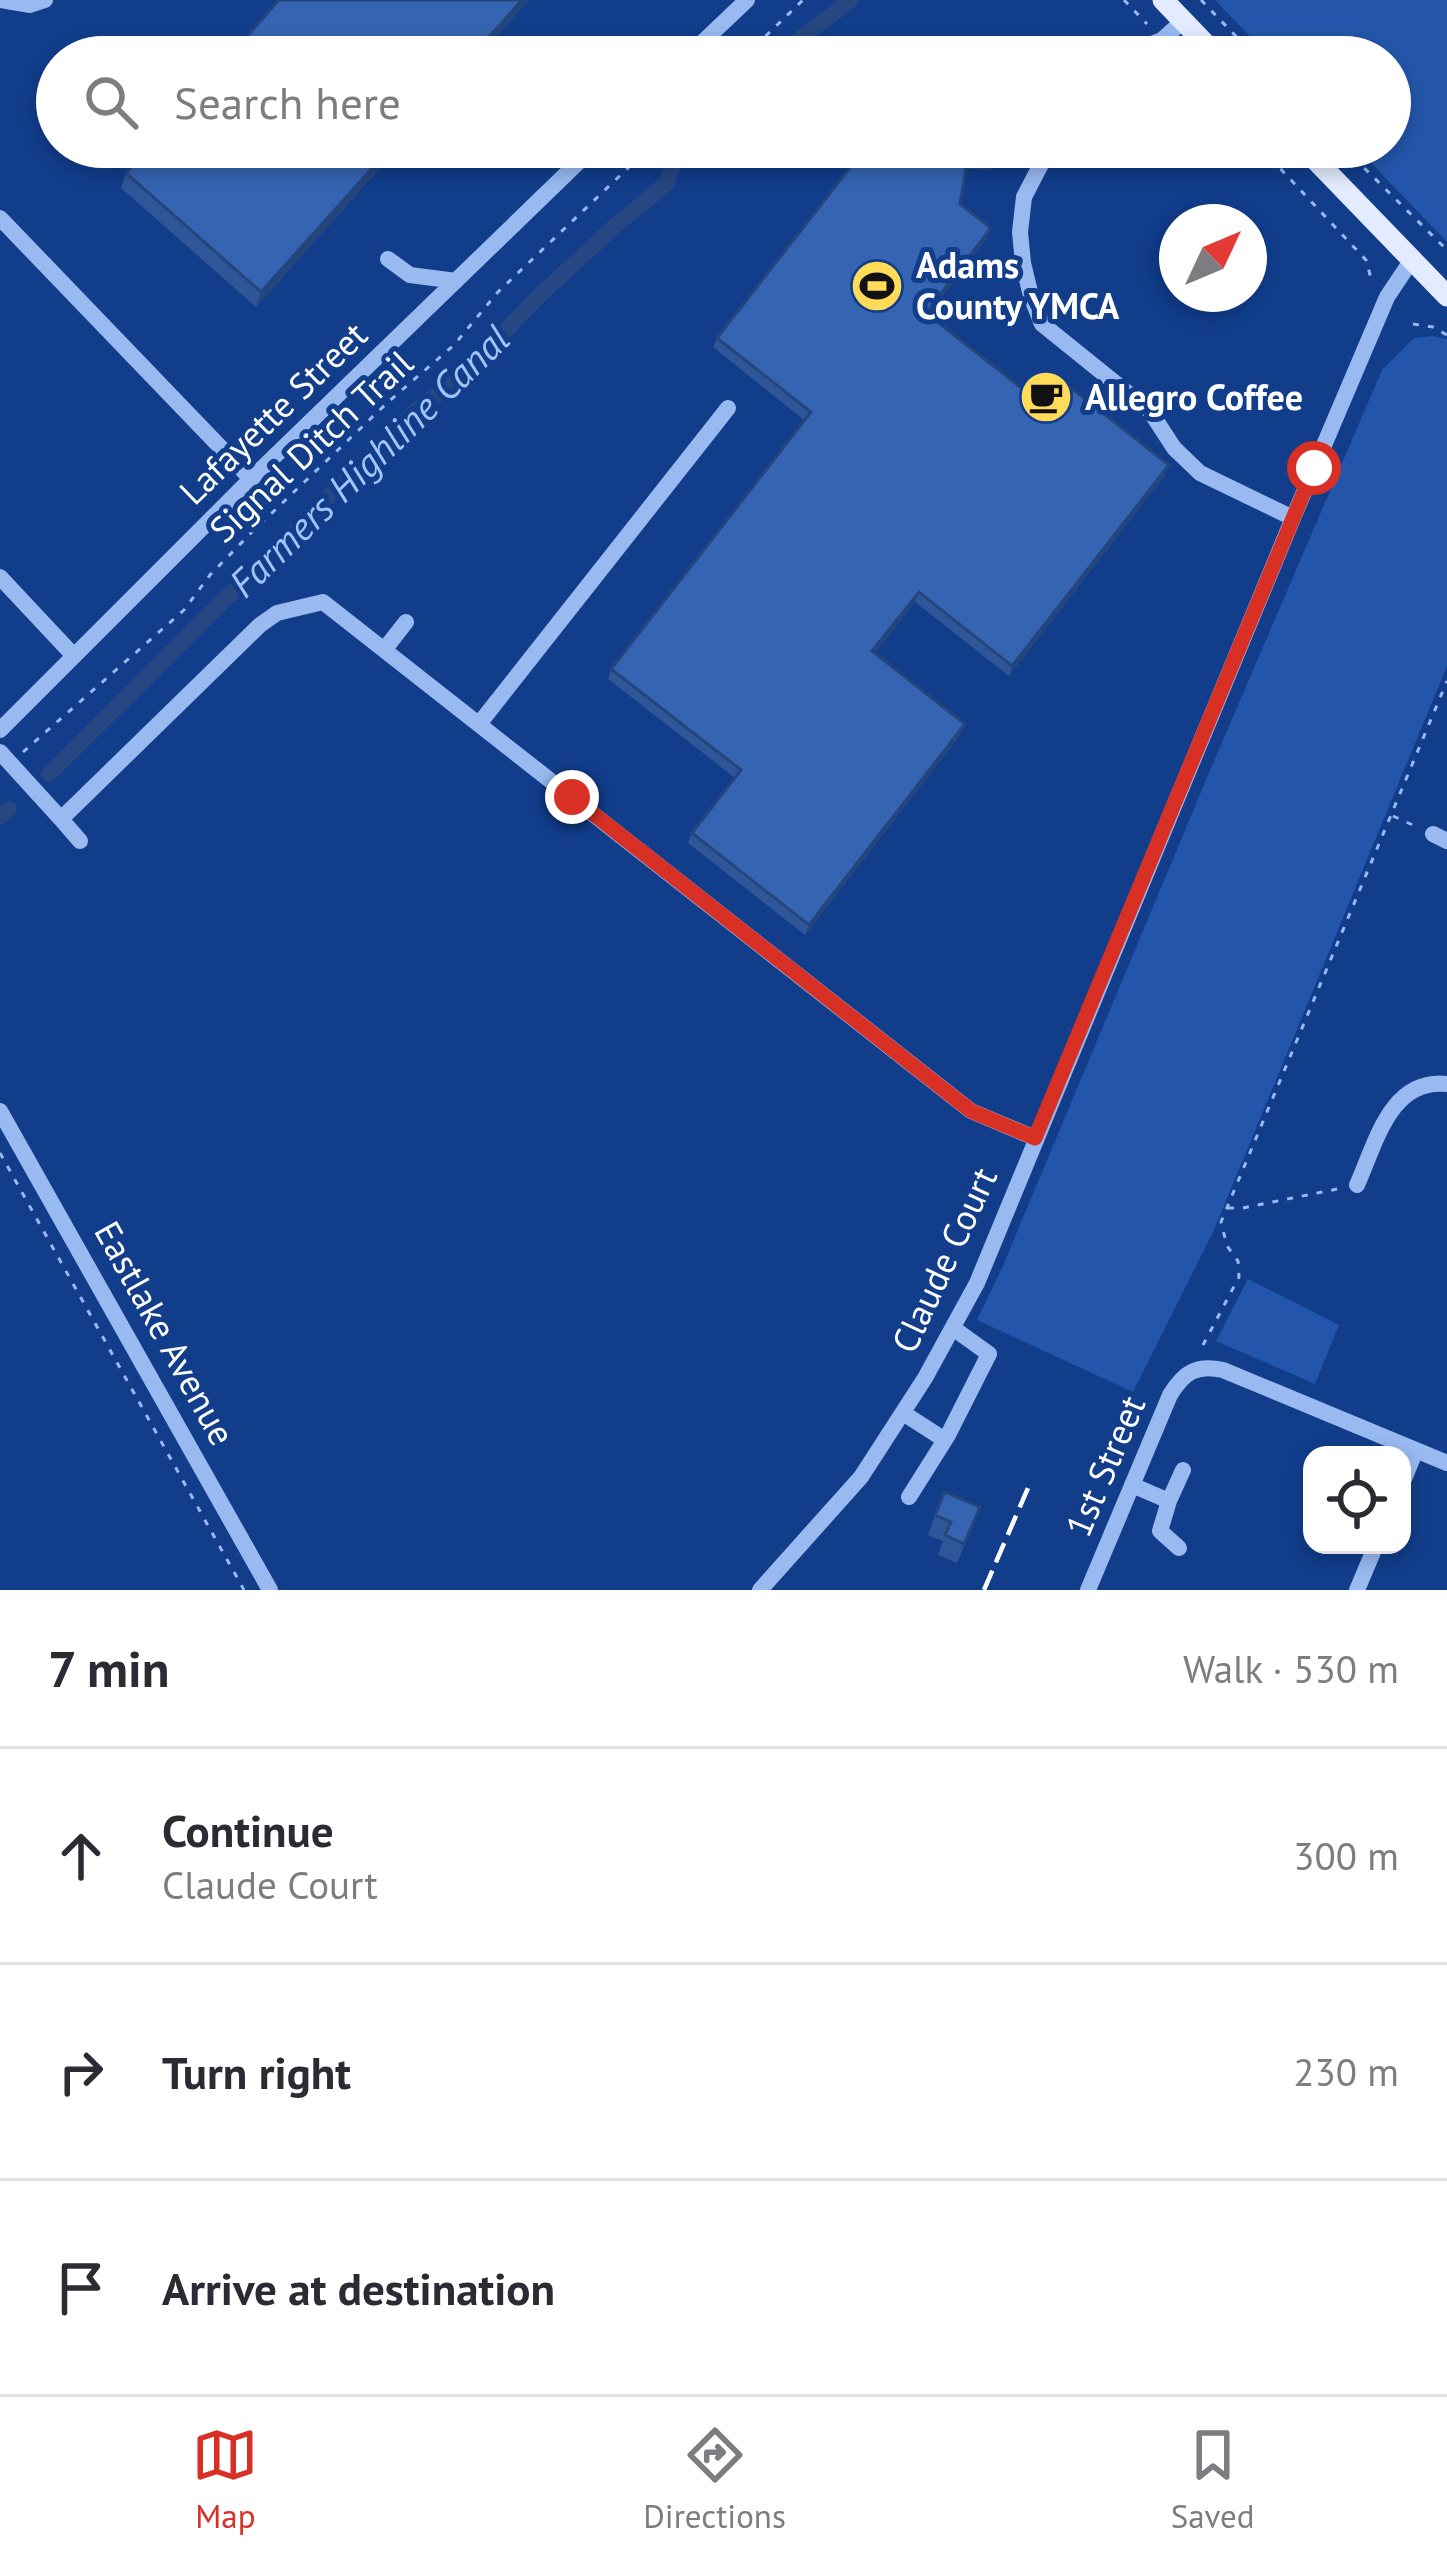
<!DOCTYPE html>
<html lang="en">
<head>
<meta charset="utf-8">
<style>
  body { margin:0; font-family:"PT Sans",sans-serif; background:#f7f7f7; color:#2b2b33 }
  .controls { position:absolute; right:36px; bottom:36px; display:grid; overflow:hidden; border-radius:24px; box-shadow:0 6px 18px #0003 }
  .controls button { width:108px; height:108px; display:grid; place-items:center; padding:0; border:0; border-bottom:3px solid #e1e1e2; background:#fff; color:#2b2b33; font:60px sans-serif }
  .compass { position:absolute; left:1159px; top:204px; width:108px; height:108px; border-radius:50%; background:#fff; box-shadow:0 6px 18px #0003; rotate:46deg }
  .stop { position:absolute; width:36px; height:36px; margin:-27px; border:9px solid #d93025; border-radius:50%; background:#fff }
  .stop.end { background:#d93025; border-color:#fff; box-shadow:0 3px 12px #0008 }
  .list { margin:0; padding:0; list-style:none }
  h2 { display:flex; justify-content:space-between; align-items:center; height:156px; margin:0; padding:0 48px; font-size:51px }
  h2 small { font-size:39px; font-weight:400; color:#7c7c81 }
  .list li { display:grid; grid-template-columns:78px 1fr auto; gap:36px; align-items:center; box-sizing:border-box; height:216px; padding:0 48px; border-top:3px solid #e1e1e2 }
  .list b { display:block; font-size:45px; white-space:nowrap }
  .list p { margin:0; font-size:39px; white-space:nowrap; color:#7c7c81 }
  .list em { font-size:39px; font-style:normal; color:#7c7c81 }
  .icon { flex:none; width:66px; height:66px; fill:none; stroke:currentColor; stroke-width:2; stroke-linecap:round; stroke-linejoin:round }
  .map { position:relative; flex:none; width:1447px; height:1590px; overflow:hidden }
  .search { position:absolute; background:#fff; box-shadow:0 6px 18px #0003; left:36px; right:36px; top:36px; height:132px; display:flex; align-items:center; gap:30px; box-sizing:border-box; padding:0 42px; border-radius:66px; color:#7c7c81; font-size:45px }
  .sheet { height:804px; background:#fff }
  nav { display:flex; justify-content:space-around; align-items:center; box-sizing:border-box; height:168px; border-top:3px solid #e1e1e2; background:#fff; font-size:33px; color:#7c7c81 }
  nav a { display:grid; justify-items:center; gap:6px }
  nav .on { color:#d93025 }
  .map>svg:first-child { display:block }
  .green { fill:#2356aa }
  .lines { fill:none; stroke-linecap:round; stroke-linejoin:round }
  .canal { stroke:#264781; stroke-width:16 }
  .path { stroke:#98baf1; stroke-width:3; stroke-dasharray:6 9; stroke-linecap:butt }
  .minor { stroke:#98baf1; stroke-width:16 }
  .major { stroke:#e2ebff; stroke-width:21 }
  .rail { stroke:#fff; stroke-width:4.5; stroke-dasharray:21 9; stroke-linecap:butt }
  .wall { fill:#2e5699 }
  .shaded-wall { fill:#25467d }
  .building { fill:#3564b2; stroke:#25467d; stroke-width:3 }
  .route { stroke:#d93025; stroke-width:15 }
  .labels { text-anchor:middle; stroke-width:10; stroke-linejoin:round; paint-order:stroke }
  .poi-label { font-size:36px; font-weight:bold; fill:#fff; stroke:#113d8b; text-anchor:start }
  .street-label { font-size:36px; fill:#fff; stroke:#113d8b }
  .water-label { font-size:39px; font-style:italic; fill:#a3c4f9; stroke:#113d8b }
</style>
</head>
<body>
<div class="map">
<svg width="1447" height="1590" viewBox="0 0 1447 1590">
  <rect width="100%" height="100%" fill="#113d8b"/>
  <path class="green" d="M1215,0H1447V242L1356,147H1390V57H1270Z
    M1433,336L1447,339V666L1214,1230L1133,1392L977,1320L1002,1268L1211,768L1382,370L1414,338Z
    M1248,1279L1339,1325L1315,1384L1216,1341Z"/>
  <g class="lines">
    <path class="canal" d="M784,57L793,44L851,0
      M49,774L415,411L463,375L539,296L616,225L667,183L676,154L684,147
      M0,817L9,809"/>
    <path class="path" d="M1124,0L1147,24
      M1201,0L1256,57
      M1178,56L1179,57
      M744,57L803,0
      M1260,147L1366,260L1372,282
      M1343,147L1447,250
      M1413,324L1433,327L1447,335
      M23,752L184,610L210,575L251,533L387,403L454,345L498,292L650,147
      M1393,816L1417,827
      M0,1153L244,1590
      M1228,1208H1243L1342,1188
      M1203,1345L1239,1277L1238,1261L1227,1246L1221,1222L1447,681"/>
    <path class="minor" d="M0,0L30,5L45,0
      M687,57L747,0
      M1129,57L1136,50L1162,40L1183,21
      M1050,147L1024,197L1020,232L1023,263L1031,296L1042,324L1150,411L1174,448L1200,473L1293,518
      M0,218L251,479
      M388,259L410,275L456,281
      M0,577L74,656
      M384,650L406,622
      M479,724L728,408
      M0,730L251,479L594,147
      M0,752L61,819L260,625L277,613L323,602L971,1111L1035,1138
      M61,819L80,841
      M1433,834L1447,841
      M0,1111L270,1590
      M1357,1185C1376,1143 1390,1078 1447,1084
      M903,1413L945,1440
      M1402,1484L1416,1450
      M1132,1485L1169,1501L1183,1470
      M909,1497L948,1435L989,1354L953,1328
      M1169,1501L1160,1531L1179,1548
      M760,1590L861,1477L925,1378L977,1283L1293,518L1387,297L1411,261
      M1088,1590L1170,1395C1184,1372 1197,1364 1223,1370L1447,1463
      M1357,1590L1376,1545"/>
    <path class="major" d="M1163,0L1218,57
      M1303,147L1447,296"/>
    <path class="rail" d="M984,1590L1028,1488"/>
  </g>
  <path class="wall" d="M149,147H399L256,307L121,188L126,173Z
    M892,147H997L991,170L966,168L960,204L987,238L928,315L1033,397L1165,475L1009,676L915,602L875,653L965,724L961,734L805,935L688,843L692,833L735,778L608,679L611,669L804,420L713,347L717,338L891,151Z
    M980,1507L957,1563L938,1555L943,1541L928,1535L935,1515Z"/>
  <path class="shaded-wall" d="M522,0H529L479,57H471Z
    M391,147H399L256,307L261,292Z
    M968,157L994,160L991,170L964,167Z
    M991,228L987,238L922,323L926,313Z
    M1169,465L1165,475L1009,676L1012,666Z
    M919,592L915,602L869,661L872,651Z
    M965,724L961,734L805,935L809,925Z"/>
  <path class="building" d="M279,0H522L471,57H229Z
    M912,43L985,57H910Z
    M149,147H391L261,292L126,173Z
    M866,147H886L892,153L893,147H997L994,160L968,157L960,204L991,228L926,313L1033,397L1052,373L1169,465L1012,666L919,592L872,651L965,724L809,925L692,833L741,770L611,669L811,412L717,338Z
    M945,1492L980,1507L964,1544L945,1535L951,1522L935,1515Z"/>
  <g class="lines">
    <path class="route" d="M572,797L971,1111L1035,1138L1314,468"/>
  </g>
  <defs>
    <g id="stadium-disc" transform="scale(2.7)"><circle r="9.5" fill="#ffdb58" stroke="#113d8b"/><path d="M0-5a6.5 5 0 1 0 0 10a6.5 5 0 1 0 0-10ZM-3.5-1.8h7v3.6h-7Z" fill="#111"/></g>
    <g id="cafe-disc" transform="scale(2.7)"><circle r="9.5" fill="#ffdb58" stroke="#113d8b"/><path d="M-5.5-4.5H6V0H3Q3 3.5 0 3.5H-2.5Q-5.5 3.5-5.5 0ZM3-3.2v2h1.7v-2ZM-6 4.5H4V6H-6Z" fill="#111"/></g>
  </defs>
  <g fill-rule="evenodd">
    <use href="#stadium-disc" x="877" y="286"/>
    <use href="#cafe-disc" x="1046" y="397"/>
  </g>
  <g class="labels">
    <g class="poi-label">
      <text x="916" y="278">Adams<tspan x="916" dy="41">County YMCA</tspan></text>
      <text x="1085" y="410">Allegro Coffee</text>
    </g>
    <g class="street-label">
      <text transform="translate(273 413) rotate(-44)" y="13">Lafayette Street</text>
      <text transform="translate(311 446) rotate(-43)" y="13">Signal Ditch Trail</text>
      <text transform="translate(944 1260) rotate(-65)" y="13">Claude Court</text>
      <text transform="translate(165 1333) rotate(61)" y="13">Eastlake Avenue</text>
      <text transform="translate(1105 1466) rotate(-67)" y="13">1st Street</text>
    </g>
    <g class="water-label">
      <text transform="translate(369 461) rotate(-44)" y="14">Farmers Highline Canal</text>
    </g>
  </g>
</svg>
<div class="controls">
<button><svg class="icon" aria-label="locate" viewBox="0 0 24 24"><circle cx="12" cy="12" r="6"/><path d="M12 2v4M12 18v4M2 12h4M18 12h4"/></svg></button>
</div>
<svg class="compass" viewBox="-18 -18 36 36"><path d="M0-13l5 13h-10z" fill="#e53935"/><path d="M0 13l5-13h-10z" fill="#7c7c81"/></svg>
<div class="stop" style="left:1314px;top:468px"></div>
<div class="stop end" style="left:572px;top:797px"></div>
<div class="search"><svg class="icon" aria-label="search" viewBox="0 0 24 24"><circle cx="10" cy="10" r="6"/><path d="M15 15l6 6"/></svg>Search here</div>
</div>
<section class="sheet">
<h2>7 min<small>Walk · 530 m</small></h2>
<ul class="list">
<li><svg class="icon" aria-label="ahead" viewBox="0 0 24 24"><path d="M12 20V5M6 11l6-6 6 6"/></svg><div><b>Continue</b><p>Claude Court</p></div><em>300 m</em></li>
<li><svg class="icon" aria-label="right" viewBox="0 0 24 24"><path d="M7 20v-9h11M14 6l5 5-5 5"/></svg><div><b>Turn right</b></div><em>230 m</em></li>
<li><svg class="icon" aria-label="arrive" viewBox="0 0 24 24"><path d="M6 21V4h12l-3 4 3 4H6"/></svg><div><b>Arrive at destination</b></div></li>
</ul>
</section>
<nav>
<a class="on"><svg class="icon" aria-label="map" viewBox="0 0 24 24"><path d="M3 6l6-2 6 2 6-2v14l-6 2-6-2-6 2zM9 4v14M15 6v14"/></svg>Map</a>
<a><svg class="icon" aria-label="directions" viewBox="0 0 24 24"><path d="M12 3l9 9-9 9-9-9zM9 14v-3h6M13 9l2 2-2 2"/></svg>Directions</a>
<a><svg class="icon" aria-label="saved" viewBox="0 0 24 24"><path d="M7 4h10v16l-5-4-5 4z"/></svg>Saved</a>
</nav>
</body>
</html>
